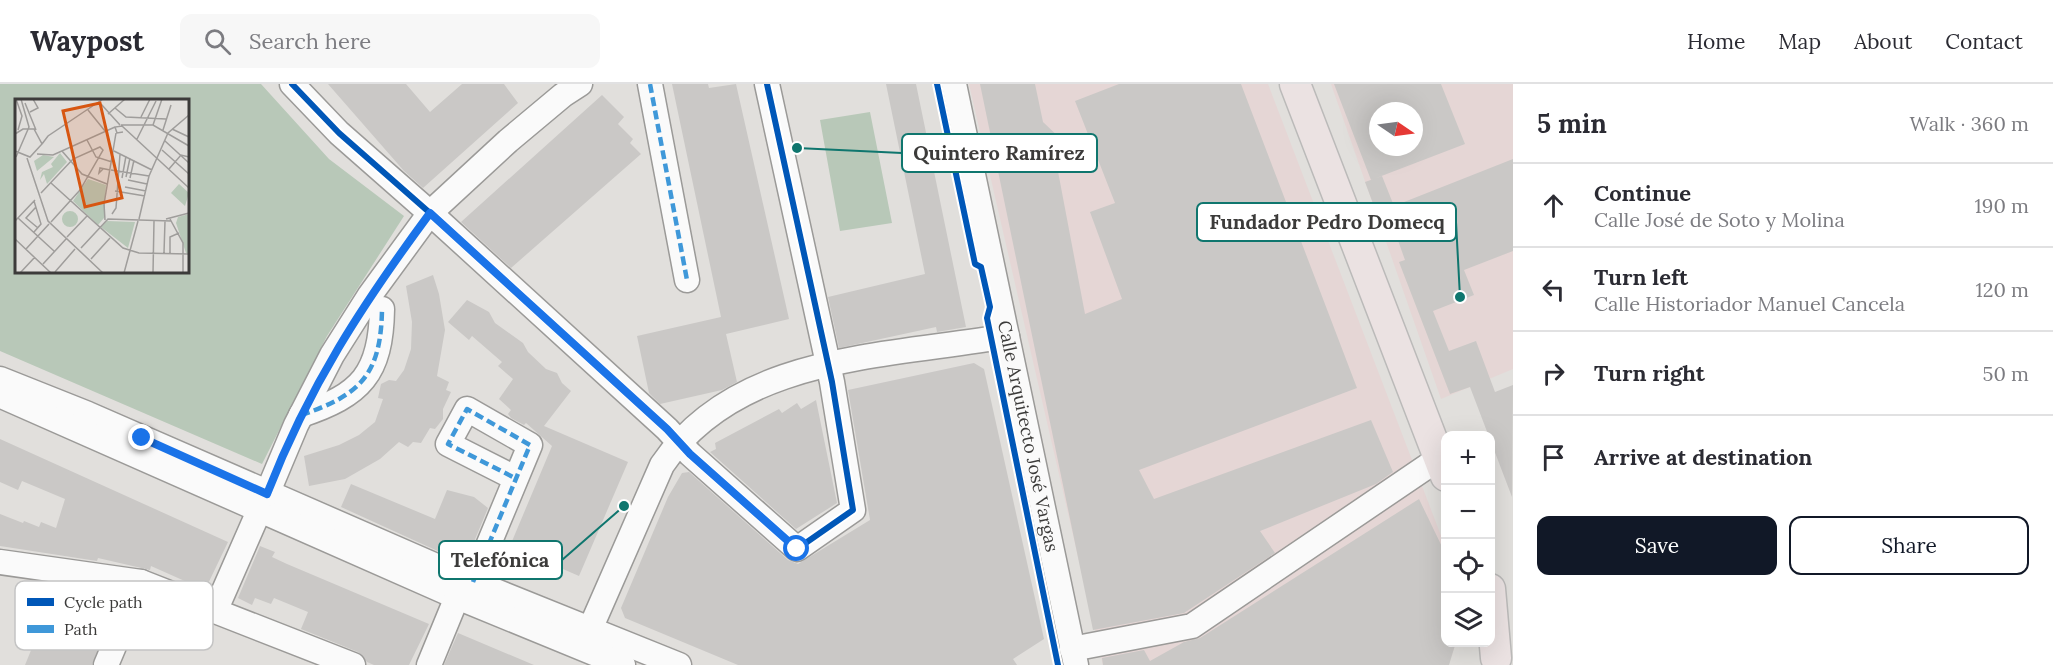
<!DOCTYPE html>
<html lang="en">
<head>
<meta charset="utf-8">
<style>
  body { margin:0; font-family:Lora,serif; background:#f7f7f7; color:#2b2b33 }
  .controls { position:absolute; right:18px; bottom:18px; display:grid; overflow:hidden; border-radius:12px; box-shadow:0 6px 24px #0002 }
  .controls button { width:54px; height:54px; display:grid; place-items:center; padding:0; border:0; border-bottom:2px solid #e1e1e2; background:#fff; color:#2b2b33; font:30px sans-serif }
  .compass { position:absolute; left:1369px; top:18px; width:54px; height:54px; border-radius:50%; background:#fff; box-shadow:0 6px 24px #0002; rotate:103deg }
  .stop { position:absolute; width:18px; height:18px; margin:-14px; border:4px solid #1a73e8; border-radius:50%; background:#fff }
  .stop.end { background:#1a73e8; border-color:#fff; box-shadow:0 2px 6px #0008 }
  .list { margin:0; padding:0; list-style:none }
  h2 { display:flex; justify-content:space-between; align-items:center; height:78px; margin:0; padding:0 24px; font-size:26px }
  h2 small { font-size:20px; font-weight:400; color:#7c7c81 }
  .list li { display:grid; grid-template-columns:39px 1fr auto; gap:18px; align-items:center; box-sizing:border-box; height:84px; padding:0 24px; border-top:2px solid #e1e1e2 }
  .list b { display:block; font-size:22px; white-space:nowrap }
  .list p { margin:0; font-size:20px; white-space:nowrap; color:#7c7c81 }
  .list em { font-size:20px; font-style:normal; color:#7c7c81 }
  .actions { display:flex; gap:12px; padding:18px 24px }
  .actions a { flex:1; padding:14px 0; border:2px solid #111827; border-radius:12px; text-align:center; font-size:21px; color:#111827 }
  .actions .main { background:#111827; color:#fff }
  .icon { flex:none; width:33px; height:33px; fill:none; stroke:currentColor; stroke-width:2; stroke-linecap:round; stroke-linejoin:round }
  .map { position:relative; flex:none; width:1513px; height:581px; overflow:hidden }
  header { display:flex; align-items:center; gap:36px; box-sizing:border-box; height:84px; padding:0 30px; background:#fff; border-bottom:2px solid #e1e1e2 }
  header strong { font-size:28px }
  nav { display:flex; gap:33px; margin-inline-start:auto; font-size:21px }
  .search { width:420px; height:54px; background:#f7f7f7; display:flex; align-items:center; gap:15px; box-sizing:border-box; padding:0 21px; border-radius:12px; color:#7c7c81; font-size:22px }
  main { display:flex }
  aside { flex:1; background:#fff }
  .map>svg:first-child { display:block }
  .industrial { fill:#e5d6d5; fill-rule:evenodd }
  .green { fill:#b8c8b8; fill-rule:evenodd }
  .building { fill:#cac8c6; fill-rule:evenodd }
  .lines { fill:none; stroke-linecap:round; stroke-linejoin:round }
  .minor-casing { stroke:#9b9a98; stroke-width:27 }
  .major-casing { stroke:#bbbab9; stroke-width:33 }
  .minor { stroke:#fafafa; stroke-width:24 }
  .major { stroke:#ebe2e2; stroke-width:30 }
  .quiet { stroke:#3f98d9; stroke-width:4.5; stroke-dasharray:9 4.5; stroke-linecap:butt }
  .cycleway-casing { stroke:#fff; stroke-width:10 }
  .cycleway { stroke:#0057b8; stroke-width:6 }
  .route { stroke:#1a73e8; stroke-width:8 }
  .labels { text-anchor:middle; stroke-width:6; stroke-linejoin:round; paint-order:stroke }
  .street-label { font-size:18px; fill:#3c3b3a; stroke:#fff }
  .inset-road { fill:none; stroke:#9f9d9b; stroke-width:1.5 }
  .view { fill:#d75611; fill-opacity:0.15; stroke:#d75611; stroke-width:3 }
  .inset-edge { fill:none; stroke:#3c3b3a; stroke-width:3 }
  .key { fill:#fff; stroke:#c4c4c4; stroke-width:1.5 }
  .key-label { font-size:16px; fill:#3c3b3a }
  .leader { fill:none; stroke:#0f766e; stroke-width:2 }
  .callout-dot { fill:#0f766e; stroke:#fff; stroke-width:2 }
  .callout { fill:#fff; stroke:#0f766e; stroke-width:2 }
  .callout-label { font-size:20px; text-anchor:middle; font-weight:bold; fill:#3c3b3a }
</style>
</head>
<body>
<header>
<strong>Waypost</strong>
<div class="search"><svg class="icon" aria-label="search" viewBox="0 0 24 24"><circle cx="10" cy="10" r="6"/><path d="M15 15l6 6"/></svg>Search here</div>
<nav><a>Home</a><a>Map</a><a>About</a><a>Contact</a></nav>
</header>
<main>
<div class="map">
<svg width="1513" height="581" viewBox="0 0 1513 581">
  <rect width="100%" height="100%" fill="#e1dfdc"/>
  <path class="industrial" d="M969,0H1268L1445,462L1446,558L1456,559L1451,572L1103,581Z
    M1331,0H1513V285L1441,315ZM1378,27H1414V63H1378Z"/>
  <path class="green" d="M0,0H261L329,75L404,132L327,252L262,380L0,267ZM16,16H188V188H16Z
    M870,28L892,139L840,147L820,36Z"/>
  <path class="building" d="M328,0H406L430,28L462,0H504L518,19L423,104L404,87Z
    M672,0H708L709,4L736,0L789,235L726,250L737,298L722,306L660,320L649,309L637,252L721,233Z
    M886,0H916L966,243L937,248L936,243L839,264L828,213L925,190Z
    M980,0H1035L1043,38L1064,58L1053,61L1085,230L1122,215L1090,128L1115,119L1075,17L1119,0H1241L1357,304L1139,386L1154,415L1371,336L1393,388L1376,400L1260,447L1275,469L1184,529L1093,546Z
    M1334,0H1441L1465,60L1371,96ZM1378,27H1414V63H1378Z
    M602,11L624,33L618,40L633,55L630,59L641,70L511,184L461,138Z
    M1513,75V167L1464,186L1474,211L1433,227L1449,267L1476,257L1495,308L1513,301L1512,413L1470,303L1450,310L1399,178L1405,176L1391,137L1381,141L1365,98L1382,92L1394,122Z
    M433,191L439,210L445,246L437,292L449,298L446,306L451,308L443,325V335L435,345L430,344L421,359L413,358L408,363L399,358L380,375L345,395L309,402L304,372L339,361L359,351L375,338L383,315L378,314L381,300L389,296L396,297L404,286L411,265L412,238L406,202Z
    M467,216L489,228L495,239L523,259L528,268L546,285L557,289L562,299L571,307L544,342L628,378L579,492L510,462L552,362L526,339L524,341L511,334L508,330L511,326L499,315L513,295L498,282L502,278L472,252L469,256L448,238Z
    M974,279L984,285L1044,555L1013,575L1017,581H738L625,534L621,524L668,413L682,389L689,388L788,476L798,480L870,436L848,306Z
    M816,316L837,419L796,445L710,368L716,365L715,359L779,325L782,329L797,319L801,325Z
    M0,355L228,458L205,506L151,482L150,486L98,474L97,477L0,462V430L23,439L24,437L39,443L41,438L56,444L65,415L22,397L18,406L0,398Z
    M351,400L435,435L447,406L474,413L488,424L466,477L453,474L341,423Z
    M1419,415L1446,471V558H1456L1449,581H1103L1102,574L1144,566L1150,577L1184,558L1200,554Z
    M260,462L275,468L272,473L287,480L429,540L409,581H374L367,578L358,568L301,545L308,528L274,514L271,520L255,514L252,521L238,514Z
    M52,515L93,531L97,524L102,525L106,516L118,517L92,581H25Z
    M458,549L534,581H444Z"/>
  <g class="lines">
    <g class="minor-casing">
      <g id="minor">
        <path d="M292,0L339,49L430,129L667,345L690,370L797,465L853,426L832,298L767,0"/>
        <path d="M650,0L687,196"/>
        <path id="s1" d="M954,0L1076,581"/>
        <path d="M0,295L88,330L473,498L679,581"/>
        <path d="M6,314L457,513L623,581"/>
        <path d="M301,331C361,311 381,290 382,225"/>
        <path d="M267,410L296,341L332,271L370,211L430,129L508,57L563,11L580,0"/>
        <path d="M0,478L141,498L353,581"/>
        <path d="M473,498L530,361L467,325L448,360L515,394"/>
        <path d="M216,525L259,427"/>
        <path d="M584,559L662,381C737,270 888,273 1007,252"/>
        <path d="M1072,565L1192,542L1438,375"/>
        <path d="M106,581L141,498"/>
        <path d="M429,581L457,513"/>
      </g>
    </g>
    <g class="major-casing">
      <path id="major" d="M1295,0L1446,392
        M1490,505L1496,574"/>
    </g>
    <use href="#minor" class="minor"/>
    <use href="#major" class="major"/>
    <path class="quiet" d="M650,0L687,196
      M301,331C361,311 381,290 382,225
      M473,498L530,361L467,325L448,360L515,394"/>
    <g class="cycleway-casing">
      <path id="cycleway" d="M292,0L339,49L430,129L667,345L690,370L797,465L853,426L832,298L767,0
        M937,0L975,180L981,183L990,223L987,234L1058,581"/>
    </g>
    <use href="#cycleway" class="cycleway"/>
  </g>
  <g class="lines">
    <path class="route" d="M142,354L267,410C309,302 362,221 430,129L667,345L690,370L797,465"/>
  </g>
  <g class="labels">
    <g class="street-label">
      <text dy="6" stroke="none"><textPath href="#s1" startOffset="360">Calle Arquitecto José Vargas</textPath></text>
    </g>
  </g>
  <g transform="translate(15 15)">
    <rect width="174" height="174" fill="#e1dfdc"/>
    <path d="M45,54L52,63L32,85L29,75L25,81L27,73L38,68L36,65ZM28,56L39,58L22,72L19,62ZM73,80L91,86L89,119L83,126L58,102ZM164,85L174,94L170,107L156,94ZM47 120a8 8 0 1 1 16 0a8 8 0 1 1-16 0ZM174,115V154H171L161,124L163,118ZM92,122L120,123L113,149L86,128Z" fill="#b8c8b8"/>
    <path class="inset-road" d="M1,0L7,17L3,31M10,4L21,31M86,5L105,26M100,9L111,18L151,20M73,11L90,32M15,13L23,9L18,0M93,15L110,0M126,18L135,0M106,26H138L174,47M138,26L147,0M157,30L174,38M148,31L156,6M108,33L102,34L100,28L107,27L174,89M0,35L8,30H19L27,45L15,58L0,52M122,40L141,2M72,41L81,58L97,63M150,42L174,64M27,45L33,37L88,0M147,51L174,75M47,52L67,75L92,85M99,52L137,71M22,55L38,56L100,28M1,58L14,28L6,0M12,59L33,122L88,174M88,70L84,74L85,69L95,71M154,70L166,56L174,58M96,71L134,77M111,78L115,59M107,79L111,57M115,79L119,61M113,81L132,85M36,84L108,149L124,154L174,155M110,88L131,92M100,92L130,97M26,94L58,60L85,48L88,51L65,91L36,123M21,108L11,119L23,129M97,115L101,109L105,55M3,119L39,152M124,120L134,77L153,34L174,16M151,120L174,114M155,120L168,144V174M90,121L89,105L101,34M0,122L20,101M19,133L26,125L19,102M52,138L72,117M0,140L36,174M66,149L93,120L156,122M11,150L34,125M149,154L150,122M155,154V138L164,134M76,160L95,139M28,165L51,140M40,173L60,150M5,174L20,158M109,174L123,122M138,174L139,122"/>
    <path class="view" d="M85,4L107,99L70,108L48,12Z"/>
    <rect width="174" height="174" class="inset-edge"/>
  </g>
  <rect x="15" y="497" width="198" height="69" rx="9" class="key"/>
  <rect x="27" y="514" width="27" height="8" fill="#0057b8"/>
  <rect x="27" y="541" width="27" height="8" fill="#3f98d9"/>
  <g class="key-label">
    <text x="64" y="524">Cycle path</text>
    <text x="64" y="551">Path</text>
  </g>
  <path class="leader" d="M797 64L902 69M1460 213L1456 138M624 422L562 476"/>
  <g class="callout-dot">
    <circle cx="797" cy="64" r="6"/>
    <circle cx="1460" cy="213" r="6"/>
    <circle cx="624" cy="422" r="6"/>
  </g>
  <g class="callout">
    <rect x="902" y="50" width="195" height="38" rx="6"/>
    <rect x="1197" y="119" width="259" height="38" rx="6"/>
    <rect x="439" y="457" width="123" height="38" rx="6"/>
  </g>
  <g class="callout-label">
    <text x="999" y="76">Quintero Ramírez</text>
    <text x="1327" y="145">Fundador Pedro Domecq</text>
    <text x="500" y="483">Telefónica</text>
  </g>
</svg>
<div class="controls">
<button>+</button>
<button>−</button>
<button><svg class="icon" aria-label="locate" viewBox="0 0 24 24"><circle cx="12" cy="12" r="6"/><path d="M12 2v4M12 18v4M2 12h4M18 12h4"/></svg></button>
<button><svg class="icon" aria-label="layers" viewBox="0 0 24 24"><path d="M12 4l9 5-9 5-9-5zM3 14l9 5 9-5"/></svg></button>
</div>
<svg class="compass" viewBox="-18 -18 36 36"><path d="M0-13l5 13h-10z" fill="#e53935"/><path d="M0 13l5-13h-10z" fill="#7c7c81"/></svg>
<div class="stop" style="left:797px;top:465px"></div>
<div class="stop end" style="left:142px;top:354px"></div>
</div>
<aside>
<h2>5 min<small>Walk · 360 m</small></h2>
<ul class="list">
<li><svg class="icon" aria-label="ahead" viewBox="0 0 24 24"><path d="M12 20V5M6 11l6-6 6 6"/></svg><div><b>Continue</b><p>Calle José de Soto y Molina</p></div><em>190 m</em></li>
<li><svg class="icon" aria-label="left" viewBox="0 0 24 24"><path d="M17 20v-9H6M10 6l-5 5 5 5"/></svg><div><b>Turn left</b><p>Calle Historiador Manuel Cancela</p></div><em>120 m</em></li>
<li><svg class="icon" aria-label="right" viewBox="0 0 24 24"><path d="M7 20v-9h11M14 6l5 5-5 5"/></svg><div><b>Turn right</b></div><em>50 m</em></li>
<li><svg class="icon" aria-label="arrive" viewBox="0 0 24 24"><path d="M6 21V4h12l-3 4 3 4H6"/></svg><div><b>Arrive at destination</b></div></li>
</ul>
<div class="actions"><a class="main">Save</a><a>Share</a></div>
</aside>
</main>
</body>
</html>
